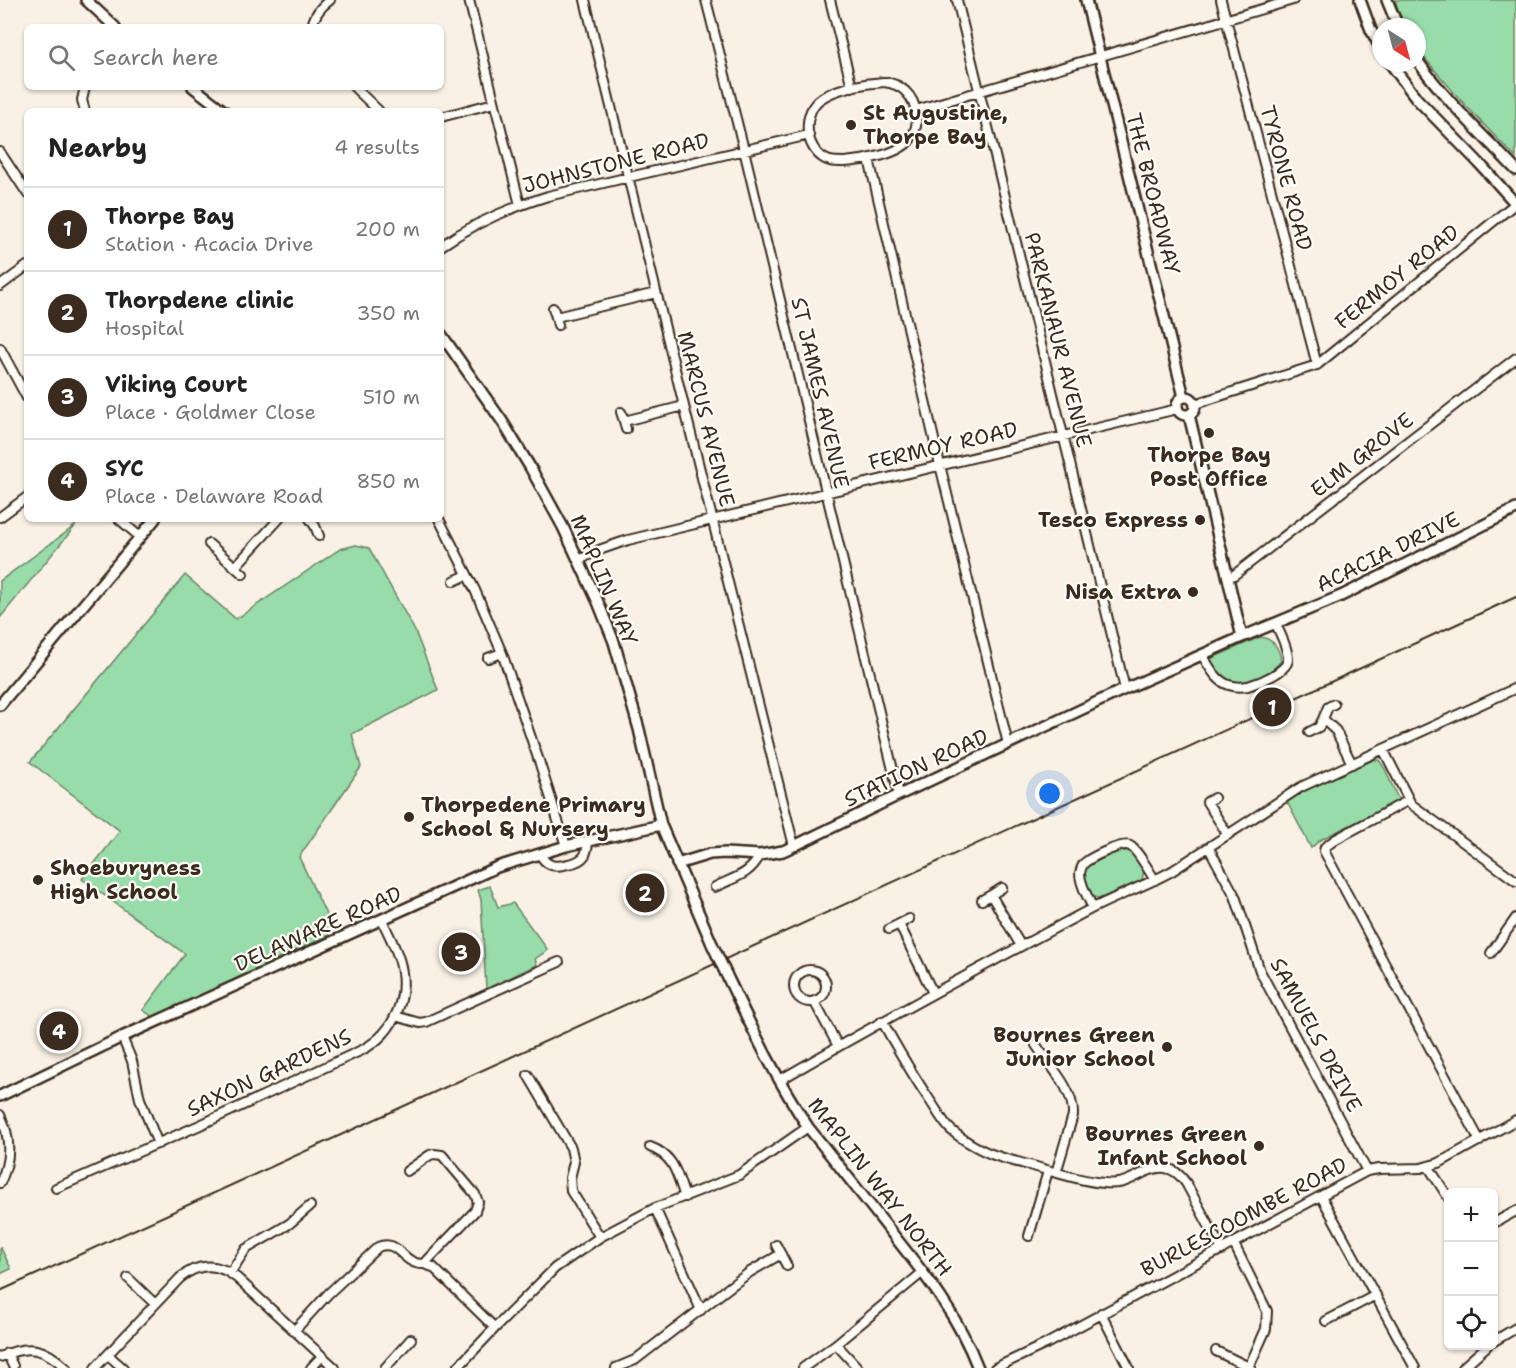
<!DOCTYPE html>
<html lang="en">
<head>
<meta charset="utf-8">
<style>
  body { margin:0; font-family:"Shantell Sans",sans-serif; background:#f6f6f6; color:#222 }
  .controls { position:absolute; right:18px; bottom:18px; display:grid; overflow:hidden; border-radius:9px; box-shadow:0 2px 4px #0004 }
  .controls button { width:54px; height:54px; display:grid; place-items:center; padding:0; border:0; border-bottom:2px solid #e0e0e0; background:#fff; color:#222; font:30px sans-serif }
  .compass { position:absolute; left:1372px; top:18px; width:54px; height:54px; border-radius:50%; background:#fff; box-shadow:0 2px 4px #0004; rotate:144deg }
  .you { position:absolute; left:1050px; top:794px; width:21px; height:21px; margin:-15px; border:4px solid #fff; border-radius:50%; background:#1a73e8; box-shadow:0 0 0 9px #1a73e833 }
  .badge { display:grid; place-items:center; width:39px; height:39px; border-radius:50%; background:#3b2a1e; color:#fff; font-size:20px; font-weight:700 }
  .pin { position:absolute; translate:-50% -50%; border:3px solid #fff; box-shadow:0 2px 6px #0006 }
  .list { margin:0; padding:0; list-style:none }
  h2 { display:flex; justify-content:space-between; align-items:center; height:78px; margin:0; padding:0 24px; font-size:26px }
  h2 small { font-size:20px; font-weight:400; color:#767676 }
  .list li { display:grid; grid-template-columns:39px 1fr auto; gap:18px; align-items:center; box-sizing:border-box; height:84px; padding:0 24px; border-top:2px solid #e0e0e0 }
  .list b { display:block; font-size:22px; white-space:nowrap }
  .list p { margin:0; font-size:20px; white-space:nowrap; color:#767676 }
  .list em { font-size:20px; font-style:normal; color:#767676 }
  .icon { flex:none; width:33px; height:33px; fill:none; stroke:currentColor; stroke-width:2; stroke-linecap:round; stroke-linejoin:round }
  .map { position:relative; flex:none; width:1516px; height:1368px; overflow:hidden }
  .search { position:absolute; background:#fff; box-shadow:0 2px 4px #0004; left:24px; top:24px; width:420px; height:66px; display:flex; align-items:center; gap:15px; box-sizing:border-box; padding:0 21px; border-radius:9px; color:#767676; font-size:22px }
  .panel { position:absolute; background:#fff; box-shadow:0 2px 4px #0004; left:24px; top:108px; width:420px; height:414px; border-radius:9px }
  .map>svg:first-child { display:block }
  .green { fill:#97dca9; stroke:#698364; stroke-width:1.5 }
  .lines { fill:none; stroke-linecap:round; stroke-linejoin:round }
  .minor-casing { stroke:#3b2a1e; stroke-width:12 }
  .tertiary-casing { stroke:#3b2a1e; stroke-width:14 }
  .minor { stroke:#fdfcf7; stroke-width:8 }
  .tertiary { stroke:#fdfcf7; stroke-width:9 }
  .rail { stroke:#3b2a1e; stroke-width:2 }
  .tertiary-bridge-casing { stroke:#3b2a1e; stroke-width:14; stroke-linecap:butt }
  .tertiary-bridge { stroke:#fdfcf7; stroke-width:9 }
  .poi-dot { fill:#3b2a1e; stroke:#fdfcf7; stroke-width:2 }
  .labels { text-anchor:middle; stroke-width:4.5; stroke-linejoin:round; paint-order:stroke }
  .poi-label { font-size:21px; font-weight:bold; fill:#3b2a1e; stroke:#fdfcf7; text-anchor:end }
  .street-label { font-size:21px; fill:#3b2a1e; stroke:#fdfcf7 }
</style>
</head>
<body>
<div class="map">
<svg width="1516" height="1368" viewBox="0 0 1516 1368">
  <rect width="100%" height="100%" fill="#f9f1e5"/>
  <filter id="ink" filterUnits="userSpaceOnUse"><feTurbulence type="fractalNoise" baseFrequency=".0167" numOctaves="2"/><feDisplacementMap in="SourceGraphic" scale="12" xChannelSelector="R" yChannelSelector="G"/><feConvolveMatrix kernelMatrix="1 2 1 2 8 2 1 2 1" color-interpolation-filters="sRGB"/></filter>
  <g filter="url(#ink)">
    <path class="green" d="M1395,0H1516V158L1465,105L1427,61L1417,46V27H1404Z
      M76,525L0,618V581Z
      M356,545L369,548L415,631L438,690L352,734L361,767L299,857L332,927L328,936L153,1017L143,1010L185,954L82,879L120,831L30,762L185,575L236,619L340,549Z
      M1260,637C1273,638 1280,649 1281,661C1270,674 1239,692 1223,680C1217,676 1213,666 1208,660Z
      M1373,760H1379L1385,769L1399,801L1320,840L1311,848L1286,800L1292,795Z
      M1122,848L1131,850L1144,870L1142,880L1103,898C1099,898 1096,899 1093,896C1086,891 1083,874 1086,867Z
      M490,886L498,907L513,903L548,950L535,959L537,965L486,989L481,900L478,890Z
      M1,1248L11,1269L0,1274V1249Z"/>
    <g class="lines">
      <g class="minor-casing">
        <path id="minor" d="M469,0L520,205
          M585,0L684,406L794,846
          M706,0L744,150L899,795
          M830,0L852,87
          M957,0L1125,689
          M1221,0L1317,365
          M312,27C314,15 320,7 330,0
          M884,82C892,83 899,85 905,91C918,103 921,127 909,141C897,155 861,161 844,162C840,162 835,162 830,161C806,154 800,116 819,100C834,88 865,83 884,82Z
          M85,87L82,100L85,111
          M354,87L379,111
          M916,110L1293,0
          M441,117L494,103
          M0,152L27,193
          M869,159L940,465L1008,744
          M441,246C474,223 509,208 548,196L809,135
          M0,286L27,266
          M553,308L556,317
          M558,325L556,317L656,293
          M0,348L27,398
          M1195,404L1317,365L1516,203
          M621,412L624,421
          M626,429L624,421L684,406
          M0,517L27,497
          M119,519L140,537
          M310,519L315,526L319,536
          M439,519L475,590L502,653L539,761L566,846
          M209,544L243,574
          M579,560L599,550L628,540L1177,409
          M235,567L279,519
          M1228,577L1234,575L1516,358
          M454,581L467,575
          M1202,655C1209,666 1216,681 1229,685C1235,687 1242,687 1248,686C1259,683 1288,671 1288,659C1288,647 1280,634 1276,624
          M488,658L502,653
          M1323,719L1328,707L1334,704
          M1309,732L1319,727L1323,719L1336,731L1352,764
          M1383,749L1411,804L1516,881
          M1214,798L1207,802L1228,835
          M1409,800L1336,839L1325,847L1324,851L1480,1141
          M1209,848L1235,896L1260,971L1367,1171
          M540,854C546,866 555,868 568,864C575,863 581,861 585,855C587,850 588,846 588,841
          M715,887C735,877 750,875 760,855
          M991,895L1002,888
          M982,900L991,895L1021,946
          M1093,908C1088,898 1080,884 1080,873C1081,868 1083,863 1087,861C1094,856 1123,842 1130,846C1137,849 1150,873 1155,880
          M899,924L909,919
          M889,929L899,924L933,993
          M1491,953L1516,918
          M794 986a16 16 0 1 1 32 0a16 16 0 1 1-32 0Z
          M814,1001L838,1046
          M395,1016L420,1023L426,1022L559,962
          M882,1021C897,1048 912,1074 929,1099C936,1109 942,1121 950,1129C961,1139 980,1150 994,1155C1005,1159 1017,1162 1029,1165C1052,1171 1095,1186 1118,1183C1134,1181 1148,1166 1165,1168C1175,1169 1181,1176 1186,1183L1222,1250
          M122,1037L132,1061L140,1099L158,1144
          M1036,1045C1050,1066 1074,1089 1073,1115L1056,1173
          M528,1075L571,1148L574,1162L570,1178L571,1191L600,1237
          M780,1080C881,1021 985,965 1089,910C1116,896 1145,886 1172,871L1301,787L1516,688
          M0,1115C11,1137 11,1160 0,1183
          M650,1147C675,1156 677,1175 685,1197
          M1428,1166L1448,1197
          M56,1188L200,1125L362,1050C396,1032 410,995 399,959C395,946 388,933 382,920
          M1321,1196L1415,1368
          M655,1208L701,1310
          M1494,1223L1516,1211
          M1029,1236L1048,1171
          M1234,1244L1267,1311L1266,1329L1249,1367
          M776,1245L787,1266
          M424,1264L433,1267L495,1328
          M230,1273L246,1249L289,1224L310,1206
          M128,1278L155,1304
          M1101,1313L1129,1368
          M1326,1321L1376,1295
          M294,1331L328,1294L378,1247C399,1238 402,1265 424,1264L475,1211L478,1202L475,1194L442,1155L434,1154L430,1155L407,1171
          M1494,1341L1516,1328
          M836,1344L858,1368
          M1216,1351L1251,1368
          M7,1353L13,1366
          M108,1355L123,1368
          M0,1357C28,1344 44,1347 66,1368
          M95,1368L180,1278C200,1262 218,1263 237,1278L335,1368
          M311,1368L322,1356
          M385,1368L411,1339
          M457,1368L495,1328L555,1268L600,1237L655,1208L739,1175L808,1127
          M616,1368L635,1360L731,1286L750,1272L781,1254
          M803,1368L836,1344L923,1272
          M995,1368L1046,1344L1367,1171L1379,1169L1421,1168L1439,1163L1516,1120
          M1462,1368L1487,1346"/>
      </g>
      <g class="tertiary-casing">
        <path id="tertiary" d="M86,0L115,27
          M1086,0L1184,397
          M1360,0L1371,30L1381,49
          M1387,0L1398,27
          M1417,60C1445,100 1482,134 1516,170
          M1390,63L1417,99L1479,163L1516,204
          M193,87L224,111
          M441,334L502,421L530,467L563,527L598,602L614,642L639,729L661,825L712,944
          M1177 406a9 9 0 1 1 18 0a9 9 0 1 1-18 0Z
          M1189,415L1242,637
          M0,705L155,519
          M677,864L710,854L725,853L760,855L783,851L794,846L899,795L1125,689L1242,637L1341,596L1516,509
          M726,974C751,1026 776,1079 808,1127C836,1162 864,1197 891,1232C926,1276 958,1315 978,1368
          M0,1096L122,1037L497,867L566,846L661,825"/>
      </g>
      <use href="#minor" class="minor"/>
      <use href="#tertiary" class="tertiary"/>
      <path class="rail" d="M0,1291L1516,597"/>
      <g class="tertiary-bridge-casing">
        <path id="tertiary-bridge" d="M712,944L726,974"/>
      </g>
      <use href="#tertiary-bridge" class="tertiary-bridge"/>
    </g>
  </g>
  <g class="poi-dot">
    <circle cx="851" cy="125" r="6"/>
    <circle cx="1209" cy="433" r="6"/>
    <circle cx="1200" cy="520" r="6"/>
    <circle cx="1193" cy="592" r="6"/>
    <circle cx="409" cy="817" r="6"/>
    <circle cx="38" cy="880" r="6"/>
    <circle cx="1167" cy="1047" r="6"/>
    <circle cx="1259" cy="1146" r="6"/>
  </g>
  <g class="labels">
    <g class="poi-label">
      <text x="863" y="120" text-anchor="start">St Augustine,<tspan x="863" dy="24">Thorpe Bay</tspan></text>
      <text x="1209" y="462" text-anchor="middle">Thorpe Bay<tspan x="1209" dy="24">Post Office</tspan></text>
      <text x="1188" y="527">Tesco Express</text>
      <text x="1181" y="599">Nisa Extra</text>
      <text x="421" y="812" text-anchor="start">Thorpedene Primary<tspan x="421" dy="24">School &amp; Nursery</tspan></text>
      <text x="50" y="875" text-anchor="start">Shoeburyness<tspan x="50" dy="24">High School</tspan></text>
      <text x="1155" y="1042">Bournes Green<tspan x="1155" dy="24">Junior School</tspan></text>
      <text x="1247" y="1141">Bournes Green<tspan x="1247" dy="24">Infant School</tspan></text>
    </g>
    <g class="street-label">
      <text transform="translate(616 163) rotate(-14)" y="7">JOHNSTONE ROAD</text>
      <text transform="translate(1286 178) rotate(75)" y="7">TYRONE ROAD</text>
      <text transform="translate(1153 194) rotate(76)" y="7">THE BROADWAY</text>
      <text transform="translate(1397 277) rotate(-39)" y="7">FERMOY ROAD</text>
      <text transform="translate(1058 340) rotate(76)" y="7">PARKANAUR AVENUE</text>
      <text transform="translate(820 393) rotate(77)" y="7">ST JAMES AVENUE</text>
      <text transform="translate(706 419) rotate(76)" y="7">MARCUS AVENUE</text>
      <text transform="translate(943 446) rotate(-13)" y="7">FERMOY ROAD</text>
      <text transform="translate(1362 455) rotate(-38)" y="7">ELM GROVE</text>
      <text transform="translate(1388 552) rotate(-26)" y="7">ACACIA DRIVE</text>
      <text transform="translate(604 580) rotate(67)" y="7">MAPLIN WAY</text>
      <text transform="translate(916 768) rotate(-25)" y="7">STATION ROAD</text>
      <text transform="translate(318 929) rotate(-24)" y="7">DELAWARE ROAD</text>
      <text transform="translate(1316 1035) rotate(62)" y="7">SAMUELS DRIVE</text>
      <text transform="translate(269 1073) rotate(-25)" y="7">SAXON GARDENS</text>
      <text transform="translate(880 1187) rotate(52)" y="7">MAPLIN WAY NORTH</text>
      <text transform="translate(1244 1217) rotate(-28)" y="7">BURLESCOOMBE ROAD</text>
    </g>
  </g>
</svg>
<div class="controls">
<button>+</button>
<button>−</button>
<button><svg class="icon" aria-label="locate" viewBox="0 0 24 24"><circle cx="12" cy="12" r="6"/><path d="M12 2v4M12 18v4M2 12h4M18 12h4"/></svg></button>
</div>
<svg class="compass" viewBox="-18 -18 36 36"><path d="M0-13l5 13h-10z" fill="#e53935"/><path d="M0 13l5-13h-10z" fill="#767676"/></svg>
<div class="you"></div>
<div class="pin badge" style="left:1272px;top:707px">1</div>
<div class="pin badge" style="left:645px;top:893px">2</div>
<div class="pin badge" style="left:461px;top:952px">3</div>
<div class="pin badge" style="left:59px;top:1031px">4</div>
<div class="search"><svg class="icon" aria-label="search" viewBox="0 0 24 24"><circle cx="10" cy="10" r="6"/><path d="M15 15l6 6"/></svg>Search here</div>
<section class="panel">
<h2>Nearby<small>4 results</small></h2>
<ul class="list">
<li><span class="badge">1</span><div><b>Thorpe Bay</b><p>Station · Acacia Drive</p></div><em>200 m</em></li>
<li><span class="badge">2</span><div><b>Thorpdene clinic</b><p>Hospital</p></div><em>350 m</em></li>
<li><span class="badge">3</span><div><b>Viking Court</b><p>Place · Goldmer Close</p></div><em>510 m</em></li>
<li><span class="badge">4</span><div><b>SYC</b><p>Place · Delaware Road</p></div><em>850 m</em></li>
</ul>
</section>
</div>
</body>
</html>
